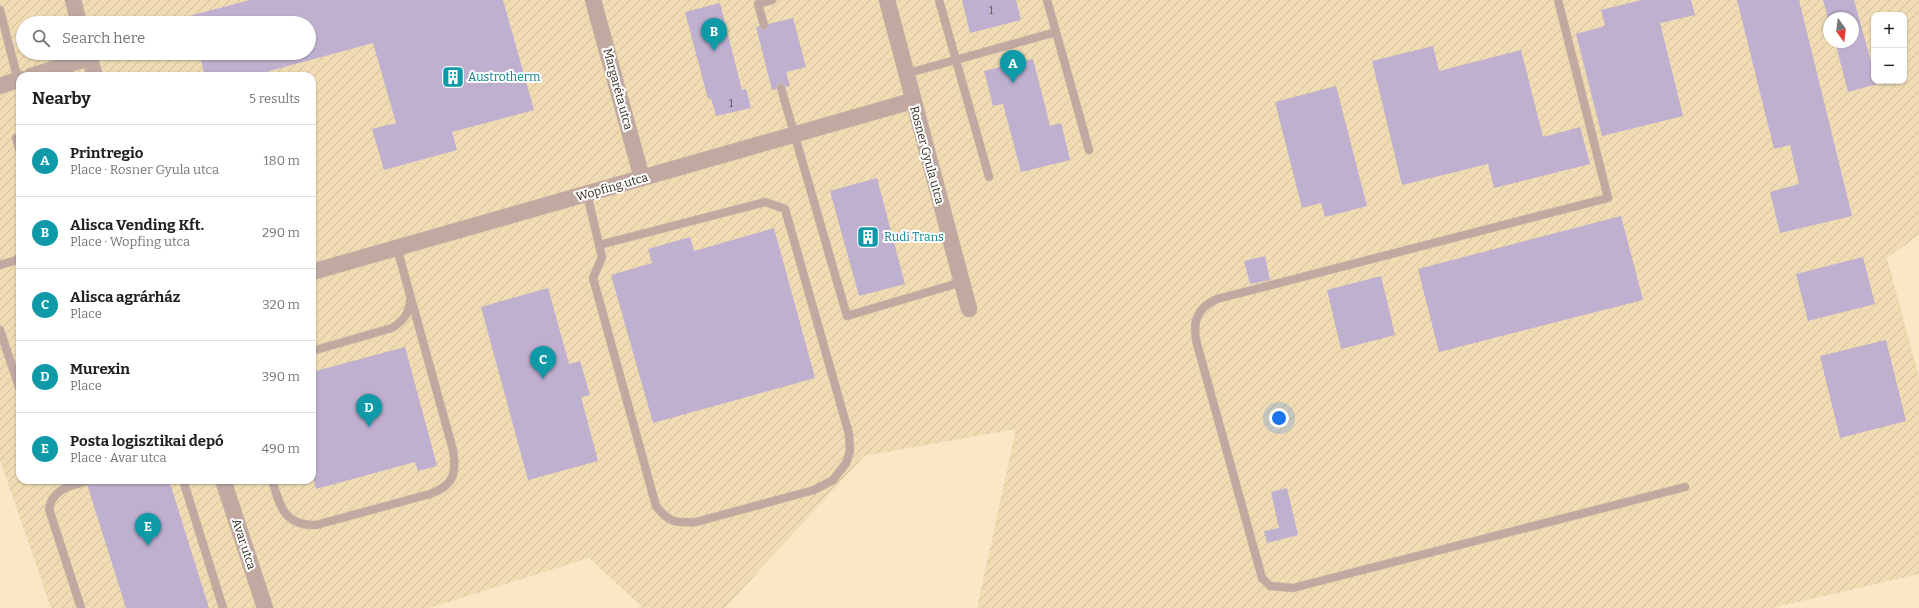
<!DOCTYPE html>
<html lang="en">
<head>
<meta charset="utf-8">
<style>
  body { margin:0; font-family:Bitter,serif; background:#f6f6f6; color:#202124 }
  .controls { position:absolute; right:12px; top:12px; display:grid; overflow:hidden; border-radius:8px; box-shadow:0 1px 3px #0004 }
  .controls button { width:36px; height:36px; display:grid; place-items:center; padding:0; border:0; border-bottom:1px solid #e0e0e0; background:#fff; color:#202124; font:20px sans-serif }
  .compass { position:absolute; left:1823px; top:12px; width:36px; height:36px; border-radius:50%; background:#fff; box-shadow:0 1px 3px #0004; rotate:166deg }
  .you { position:absolute; left:1279px; top:418px; width:14px; height:14px; margin:-10px; border:3px solid #fff; border-radius:50%; background:#1a73e8; box-shadow:0 0 0 6px #1a73e833 }
  .badge { display:grid; place-items:center; width:26px; height:26px; border-radius:50%; background:#1c5a90; color:#fff; font-size:13px; font-weight:700 }
  .pin { position:absolute; translate:-50% -33px; filter:drop-shadow(0 1px 2px #0008) }
  .pin::after { content:''; position:absolute; top:21px; width:14px; height:12px; background:inherit; clip-path:polygon(0 0,100% 0,50% 100%) }
  .list { margin:0; padding:0; list-style:none }
  h2 { display:flex; justify-content:space-between; align-items:center; height:52px; margin:0; padding:0 16px; font-size:17px }
  h2 small { font-size:13px; font-weight:400; color:#757577 }
  .list li { display:grid; grid-template-columns:26px 1fr auto; gap:12px; align-items:center; box-sizing:border-box; height:72px; padding:0 16px; border-top:1px solid #e0e0e0 }
  .list b { display:block; font-size:15px; white-space:nowrap }
  .list p { margin:0; font-size:13px; white-space:nowrap; color:#757577 }
  .list em { font-size:13px; font-style:normal; color:#757577 }
  .icon { flex:none; width:22px; height:22px; fill:none; stroke:currentColor; stroke-width:2; stroke-linecap:round; stroke-linejoin:round }
  .map { position:relative; flex:none; width:1919px; height:608px; overflow:hidden }
  .search { position:absolute; background:#fff; box-shadow:0 1px 3px #0004; left:16px; top:16px; width:300px; height:44px; display:flex; align-items:center; gap:10px; box-sizing:border-box; padding:0 14px; border-radius:22px; color:#757577; font-size:15px }
  .panel { position:absolute; background:#fff; box-shadow:0 1px 3px #0004; left:16px; top:72px; width:300px; height:412px; border-radius:12px }
  .map>svg:first-child { display:block }
  .industrial { fill:url(#industrial-furrows); fill-rule:evenodd }
  .building { fill:#bfb0d0 }
  .lines { fill:none; stroke-linecap:round; stroke-linejoin:round }
  .service-casing { stroke:#d5c5a7; stroke-width:9 }
  .minor-casing { stroke:#d5c5a7; stroke-width:17 }
  .service { stroke:#c1a9a2; stroke-width:8 }
  .minor { stroke:#c1a9a2; stroke-width:16 }
  .labels { text-anchor:middle; stroke-width:4; stroke-linejoin:round; paint-order:stroke }
  .number-label { font-size:10px; fill:#544c4a }
  .culture-label { font-size:12px; fill:#0d838f; stroke:#fff; text-anchor:start }
  .street-label { font-size:12px; fill:#302a1d; stroke:#fff }
</style>
</head>
<body>
<div class="map">
<svg width="1919" height="608" viewBox="0 0 1919 608">
  <defs>
    <pattern id="industrial-furrows" width="10" height="10" patternUnits="userSpaceOnUse"><rect width="10" height="10" fill="#f0dbb3"/><path d="M-1 1l2-2M0 10L10 0M9 11l2-2" fill="none" stroke="#cebc9a"/></pattern>
  </defs>
  <rect width="100%" height="100%" fill="#f9e7c5"/>
  <path class="industrial" d="M0,0H1919V235L1887,258L1919,377V574L1772,608H977L1016,429L864,456L725,608H643L589,558L429,608H51L0,460ZM1874,15H1904V81H1874ZM1829,18H1853V42H1829ZM23,23H309V53H23ZM20,76H312V480H20Z"/>
  <path class="building" d="M250,0H503L534,110L452,132L457,150L384,170L372,129L396,123L373,43L251,76H205L199,53H309V23H191L189,16Z
    M962,0H1016L1021,20L970,33Z
    M1642,0H1691L1695,15L1660,23L1683,116L1602,136L1576,34L1605,26L1601,10Z
    M1737,0H1799L1852,216L1780,233L1770,192L1799,184L1790,145L1774,149Z
    M1823,0H1854L1874,72V81H1876L1877,84L1848,92L1835,42H1853V18H1828Z
    M720,3L742,90L746,89L751,108L716,116L711,98L708,99L685,12Z
    M793,18L806,67L786,72L790,86L772,90L756,27Z
    M1433,46L1439,71L1521,50L1543,137L1580,127L1590,164L1494,188L1488,164L1402,185L1372,61Z
    M1033,59L1050,126L1061,123L1070,160L1021,172L1003,104L993,106L984,71Z
    M1336,86L1367,206L1325,217L1321,203L1302,208L1275,102Z
    M877,178L905,284L859,296L830,191Z
    M1621,216L1643,300L1439,352L1418,269Z
    M774,228L815,378L653,423L611,275L652,263L648,249L690,237L694,251Z
    M1265,256L1270,280L1250,284L1244,261Z
    M1863,257L1875,304L1808,321L1796,274Z
    M1381,276L1395,335L1341,349L1327,290Z
    M548,288L569,364L580,361L590,395L581,397L598,461L528,480L481,307Z
    M1886,340L1906,421L1840,438L1820,356Z
    M405,347L437,466L418,471L415,462L316,489L312,473V393L316,392L312,372Z
    M100,480H169L209,608H126L87,484Z
    M1287,488L1298,535L1267,543L1264,531L1279,528L1271,492Z"/>
  <g class="lines">
    <g class="service-casing">
      <path id="service" d="M939,0L989,177
        M1047,0L1089,150
        M1558,0L1608,198L1217,299C1196,308 1192,323 1197,344L1262,578L1270,586L1293,588L1685,487
        M0,10L18,80
        M764,25L758,4L772,0
        M905,74L1056,32
        M781,88L847,316L962,282
        M20,137L16,138L20,151
        M587,194L602,257L593,278L656,506C669,523 676,523 696,522L814,490L833,480L846,463L850,451L849,434L785,209L765,202L599,245
        M0,265L20,259
        M0,330L20,390
        M312,351L392,328C403,321 410,313 410,300
        M183,480L223,608
        M272,480C280,506 284,526 316,525L430,494C453,486 457,474 453,450L397,248
        M81,608L49,509C53,487 72,486 91,480"/>
    </g>
    <g class="minor-casing">
      <path id="minor" d="M73,0L79,23
        M593,0L642,178
        M887,0L969,309
        M88,53L95,76
        M31,76L89,58
        M0,86L20,79
        M312,272L912,101
        M223,480L265,608"/>
    </g>
    <use href="#service" class="service"/>
    <use href="#minor" class="minor"/>
  </g>
  <defs>
    <g id="building-square" transform="scale(1.15)"><rect x="-9" y="-9" width="18" height="18" rx="4" fill="#0f9aa8" stroke="#fff"/><path d="M-4-6H4V6H1V3H-1V6H-4ZM-2.5-4.3h1.7v1.8h-1.7ZM.8-4.3h1.7v1.8H.8ZM-2.5-1h1.7V.8h-1.7ZM.8-1h1.7V.8H.8Z" fill="#fff"/></g>
  </defs>
  <g fill-rule="evenodd">
    <use href="#building-square" x="453" y="77"/>
    <use href="#building-square" x="868" y="237"/>
  </g>
  <g class="labels">
    <g class="number-label">
      <text x="991" y="14">1</text>
      <text x="731" y="107">1</text>
    </g>
    <g class="culture-label">
      <text x="468" y="81">Austrotherm</text>
      <text x="884" y="241">Rudi Trans</text>
    </g>
    <g class="street-label">
      <text transform="translate(618 89) rotate(75)" y="4">Margaréta utca</text>
      <text transform="translate(927 155) rotate(75)" y="4">Rosner Gyula utca</text>
      <text transform="translate(612 187) rotate(-16)" y="4">Wopfing utca</text>
      <text transform="translate(244 544) rotate(72)" y="4">Avar utca</text>
    </g>
  </g>
</svg>
<div class="controls">
<button>+</button>
<button>−</button>
</div>
<svg class="compass" viewBox="-18 -18 36 36"><path d="M0-13l5 13h-10z" fill="#e53935"/><path d="M0 13l5-13h-10z" fill="#757577"/></svg>
<div class="you"></div>
<div class="pin badge" style="left:1013px;top:83px;background:#0f9aa8">A</div>
<div class="pin badge" style="left:714px;top:51px;background:#0f9aa8">B</div>
<div class="pin badge" style="left:543px;top:379px;background:#0f9aa8">C</div>
<div class="pin badge" style="left:369px;top:427px;background:#0f9aa8">D</div>
<div class="pin badge" style="left:148px;top:546px;background:#0f9aa8">E</div>
<div class="search"><svg class="icon" aria-label="search" viewBox="0 0 24 24"><circle cx="10" cy="10" r="6"/><path d="M15 15l6 6"/></svg>Search here</div>
<section class="panel">
<h2>Nearby<small>5 results</small></h2>
<ul class="list">
<li><span class="badge" style="background:#0f9aa8">A</span><div><b>Printregio</b><p>Place · Rosner Gyula utca</p></div><em>180 m</em></li>
<li><span class="badge" style="background:#0f9aa8">B</span><div><b>Alisca Vending Kft.</b><p>Place · Wopfing utca</p></div><em>290 m</em></li>
<li><span class="badge" style="background:#0f9aa8">C</span><div><b>Alisca agrárház</b><p>Place</p></div><em>320 m</em></li>
<li><span class="badge" style="background:#0f9aa8">D</span><div><b>Murexin</b><p>Place</p></div><em>390 m</em></li>
<li><span class="badge" style="background:#0f9aa8">E</span><div><b>Posta logisztikai depó</b><p>Place · Avar utca</p></div><em>490 m</em></li>
</ul>
</section>
</div>
</body>
</html>
